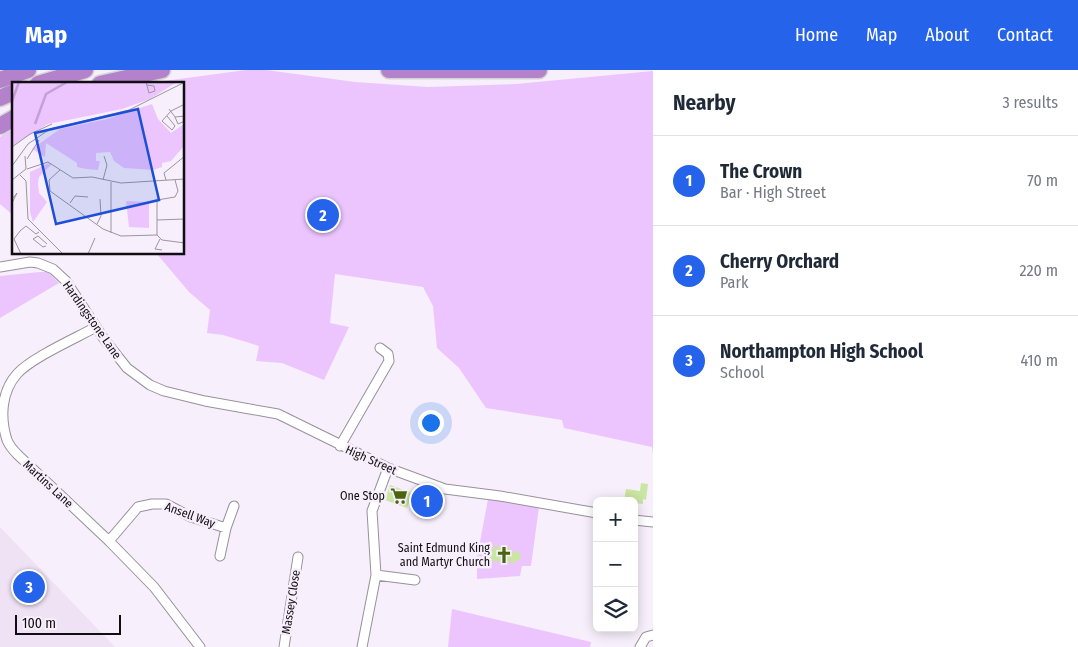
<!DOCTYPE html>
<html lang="en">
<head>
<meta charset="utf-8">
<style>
  body { margin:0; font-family:"Fira Sans Condensed",sans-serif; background:#f6f6f7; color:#1f2937 }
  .controls { position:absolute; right:15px; bottom:15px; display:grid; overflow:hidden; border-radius:8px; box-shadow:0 2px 12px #0003 }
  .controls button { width:45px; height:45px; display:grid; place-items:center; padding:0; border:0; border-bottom:1px solid #e0e1e3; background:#fff; color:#1f2937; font:25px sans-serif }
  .scale { position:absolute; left:15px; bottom:12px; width:106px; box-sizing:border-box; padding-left:5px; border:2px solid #100e12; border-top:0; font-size:14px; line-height:18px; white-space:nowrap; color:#100e12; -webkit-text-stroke:4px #f7effb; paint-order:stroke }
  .you { position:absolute; left:430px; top:352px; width:18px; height:18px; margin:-12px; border:4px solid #fff; border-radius:50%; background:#1a73e8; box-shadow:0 0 0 8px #1a73e833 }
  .badge { display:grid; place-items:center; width:32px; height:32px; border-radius:50%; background:#2563eb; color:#fff; font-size:16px; font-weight:700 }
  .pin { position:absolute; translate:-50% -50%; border:2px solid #fff; box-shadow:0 1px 5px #0006 }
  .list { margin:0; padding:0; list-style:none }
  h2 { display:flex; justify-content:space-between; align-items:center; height:65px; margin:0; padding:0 20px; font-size:21px }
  h2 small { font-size:16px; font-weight:400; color:#747a83 }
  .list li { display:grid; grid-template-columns:32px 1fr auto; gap:15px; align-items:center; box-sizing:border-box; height:90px; padding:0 20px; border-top:1px solid #e0e1e3 }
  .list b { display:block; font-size:19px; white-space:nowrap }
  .list p { margin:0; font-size:16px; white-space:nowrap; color:#747a83 }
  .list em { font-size:16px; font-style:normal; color:#747a83 }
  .icon { flex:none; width:28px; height:28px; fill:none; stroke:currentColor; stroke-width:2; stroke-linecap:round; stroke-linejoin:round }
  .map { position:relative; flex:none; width:653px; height:577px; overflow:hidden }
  header { display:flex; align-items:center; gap:30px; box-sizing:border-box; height:70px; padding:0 25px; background:#2563eb; color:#fff }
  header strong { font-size:24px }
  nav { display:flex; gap:28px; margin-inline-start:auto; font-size:18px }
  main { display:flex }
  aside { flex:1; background:#fff }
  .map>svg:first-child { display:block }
  .built { fill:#efe2f5 }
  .green { fill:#ecc5ff }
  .building { fill:#cbe5a3 }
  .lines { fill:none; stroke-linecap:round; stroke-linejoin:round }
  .street-casing { stroke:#98909b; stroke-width:11 }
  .highway-casing { stroke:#d4d4d4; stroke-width:19 }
  .street { stroke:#fff; stroke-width:9 }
  .highway { stroke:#b382ca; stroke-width:16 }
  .labels { text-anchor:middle; stroke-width:5; stroke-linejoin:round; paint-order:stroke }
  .street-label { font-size:12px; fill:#100e12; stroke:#f7effb }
  .poi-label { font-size:12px; fill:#100e12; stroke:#f7effb; text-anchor:end }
  .inset-river { fill:none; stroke:#c69fd8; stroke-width:2.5 }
  .inset-road { fill:none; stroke:#9b959e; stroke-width:1 }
  .view { fill:#1d4ed8; fill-opacity:0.15; stroke:#1d4ed8; stroke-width:2.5 }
  .inset-edge { fill:none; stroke:#100e12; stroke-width:2.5 }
</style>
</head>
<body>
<header>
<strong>Map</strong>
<nav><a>Home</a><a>Map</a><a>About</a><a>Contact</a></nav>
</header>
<main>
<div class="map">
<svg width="653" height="577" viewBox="0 0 653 577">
  <rect width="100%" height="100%" fill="#f7effb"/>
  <path class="built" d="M0,457L115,577H0Z"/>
  <path class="green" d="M246,0H266L355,12L428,17L516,14L653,1V385L652,377L564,358L562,350L486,338L459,298L437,278L433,236L423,217L335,204L330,253L349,257L324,310L282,293L256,291L259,276L223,265L207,263L210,240L189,222L157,184H184V14H142Z
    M14,58V146L0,134V67Z
    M40,202H48L59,213L0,248V206Z
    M488,429L539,437L531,496H522L520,506L477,509V488Z
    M452,539L591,572L590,577H448Z"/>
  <path class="building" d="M641,413L648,414L646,430L643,429V434L634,433V431H624L626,419L640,421Z
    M390,415L412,423L407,438L385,430Z
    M494,476L511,478L510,481L521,483L520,490H516V493L491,491V487H486L487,479L493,480Z"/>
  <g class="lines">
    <g class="street-casing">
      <path id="street" d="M0,197L30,192L38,193L53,199L66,211L104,269L127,298L150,315L164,321L205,331L278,344L388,398L445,419L500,426L597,443
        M96,257C76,268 31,288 17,304C1,322 0,348 7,370C9,375 14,381 18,385L109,471L154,517L200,577
        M340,376L389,291L388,284L380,278
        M634,450L653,452
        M109,471L138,437L152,434H166L191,447L226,458
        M220,486L226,458L234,436
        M376,505L415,510
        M284,577L298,487
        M362,577L376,505L372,441L388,398
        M640,577L646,567L653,565"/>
    </g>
    <g class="highway-casing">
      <path id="highway" d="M389,0H539
        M0,10L28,0
        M38,14L85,0
        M100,14L162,0
        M0,28L14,22
        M0,56L14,48"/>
    </g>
    <use href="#street" class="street"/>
    <use href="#highway" class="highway"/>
  </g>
  <defs>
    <g id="supermarket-bare" transform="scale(1.35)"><path d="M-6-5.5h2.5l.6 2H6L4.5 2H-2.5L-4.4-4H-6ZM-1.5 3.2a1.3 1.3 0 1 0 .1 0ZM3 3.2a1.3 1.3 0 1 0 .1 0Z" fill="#4b6412" stroke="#f7effb" stroke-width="2.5" paint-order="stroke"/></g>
    <g id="church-bare" transform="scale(1.35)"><path d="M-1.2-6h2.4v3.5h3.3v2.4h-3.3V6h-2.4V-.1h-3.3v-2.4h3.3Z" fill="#4b6412" stroke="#f7effb" stroke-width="2.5" paint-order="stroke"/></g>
  </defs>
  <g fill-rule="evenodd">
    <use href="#supermarket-bare" x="399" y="426"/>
    <use href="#church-bare" x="504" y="485"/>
  </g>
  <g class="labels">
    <g class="street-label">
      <text transform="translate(92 250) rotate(55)" y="4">Hardingstone Lane</text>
      <text transform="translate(371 390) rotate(24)" y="4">High Street</text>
      <text transform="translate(48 414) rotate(43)" y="4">Martins Lane</text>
      <text transform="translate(190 445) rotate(20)" y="4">Ansell Way</text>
      <text transform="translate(291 532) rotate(-81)" y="4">Massey Close</text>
    </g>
    <g class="poi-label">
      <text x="385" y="430">One Stop</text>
      <text x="490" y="482">Saint Edmund King<tspan x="490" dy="14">and Martyr Church</tspan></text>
    </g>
  </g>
  <g transform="translate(12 12)">
    <rect width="172" height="172" fill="#f7effb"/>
    <path d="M0,0H165L138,17L110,27L36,42L0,64ZM140,22L146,37L159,51L172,42V64L159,79L150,81V85L141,88L112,86L102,79L98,70L84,71V79H88L86,88L74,87L65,85V81L34,61L33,75L20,67L48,47L95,37ZM37,81L40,82L27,95L26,102L27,111L35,120L21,140L18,130V90ZM114,119L137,120V146L117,145Z" fill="#ecc5ff"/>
    <path class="inset-river" d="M0,19L7,0M23,42L34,12L55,0"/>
    <path class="inset-road" d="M134,0L137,11L143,9L142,4L135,3M157,27L163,35L173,34M155,34L163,44L160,48L150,39L159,29L173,22M163,35L166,42L173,39M0,65L18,52L40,42M15,77L27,58M0,84L16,62L38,47L117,28L173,0M15,87L36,80L61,96L80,95L109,101L173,97M48,88L37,98L38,109L91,147L109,154L145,153M8,93L14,99L16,137L51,172M0,98L14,87L13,74M91,98L95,83L92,74M154,98L152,91L173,74M163,98L166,109L163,115L145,118V153L150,158L173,161M99,100V151M0,117L5,111L0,121M58,121L63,114L76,115M145,138L173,137M85,142L89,134L88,117M148,157L143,167L150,168M34,164L31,165L21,157L26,154L35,162M9,172L2,157L8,149L14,144L24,152L27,150M76,172L83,156"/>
    <path class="view" d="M126,27L147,118L44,142L23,51Z"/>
    <rect width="172" height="172" class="inset-edge"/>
  </g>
</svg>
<div class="controls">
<button>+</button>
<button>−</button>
<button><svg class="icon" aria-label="layers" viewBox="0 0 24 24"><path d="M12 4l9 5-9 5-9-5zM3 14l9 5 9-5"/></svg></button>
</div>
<div class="scale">100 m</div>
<div class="you"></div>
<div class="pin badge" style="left:427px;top:431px">1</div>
<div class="pin badge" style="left:323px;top:145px">2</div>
<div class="pin badge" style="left:29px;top:517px">3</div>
</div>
<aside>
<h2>Nearby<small>3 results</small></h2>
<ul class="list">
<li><span class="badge">1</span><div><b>The Crown</b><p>Bar · High Street</p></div><em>70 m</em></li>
<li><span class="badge">2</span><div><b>Cherry Orchard</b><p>Park</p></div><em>220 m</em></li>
<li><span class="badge">3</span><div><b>Northampton High School</b><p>School</p></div><em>410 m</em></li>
</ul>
</aside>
</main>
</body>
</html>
